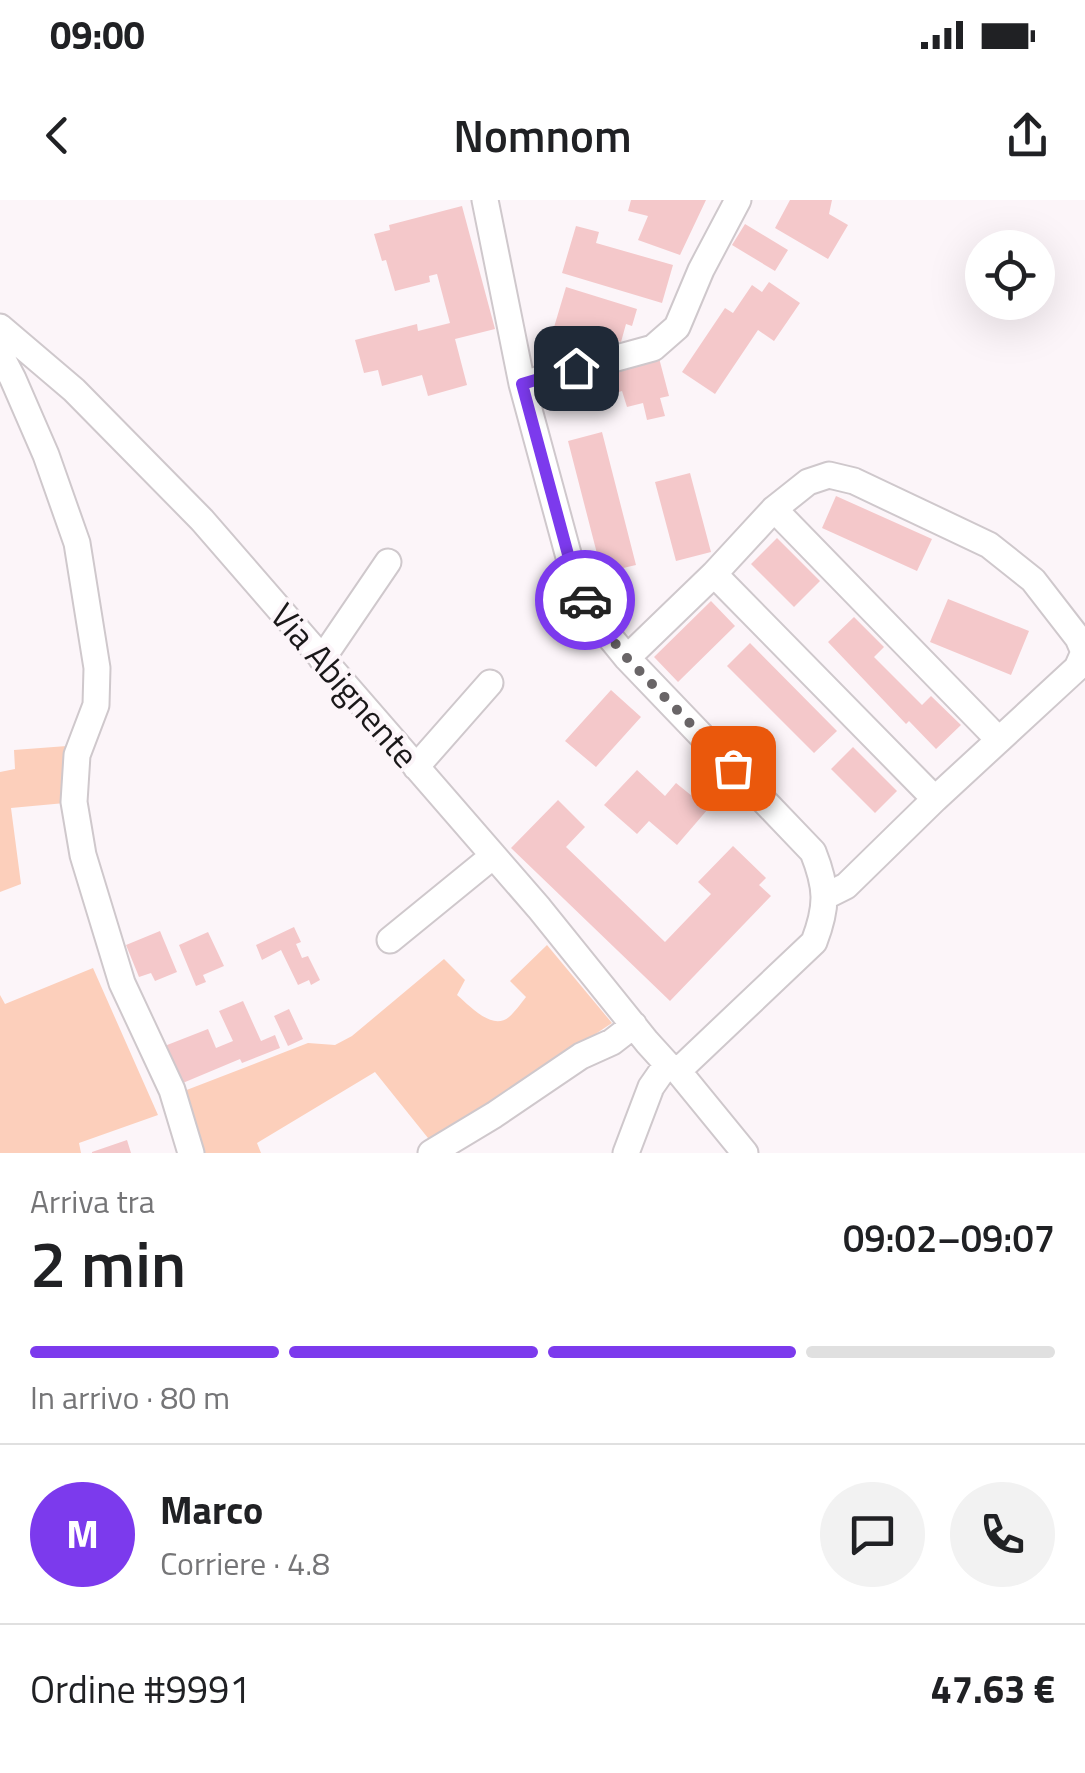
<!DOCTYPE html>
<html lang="it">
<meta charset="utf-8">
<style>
:root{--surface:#fff;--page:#f2f2f2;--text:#202124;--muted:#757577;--line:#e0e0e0;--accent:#7c3aed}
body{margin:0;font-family:"Titillium Web",sans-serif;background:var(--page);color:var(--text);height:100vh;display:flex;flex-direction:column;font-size:38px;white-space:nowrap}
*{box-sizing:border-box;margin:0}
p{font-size:32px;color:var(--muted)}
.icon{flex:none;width:55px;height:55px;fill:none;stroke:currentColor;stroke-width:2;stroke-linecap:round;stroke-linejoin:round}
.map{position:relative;height:953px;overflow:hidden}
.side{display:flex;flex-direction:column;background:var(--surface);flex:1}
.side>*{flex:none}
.fabs{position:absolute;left:965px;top:30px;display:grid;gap:20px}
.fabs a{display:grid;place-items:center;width:90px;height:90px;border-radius:50%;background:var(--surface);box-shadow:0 10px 40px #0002;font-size:50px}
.pin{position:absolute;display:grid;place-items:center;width:85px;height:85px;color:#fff;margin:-42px;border-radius:20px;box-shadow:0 5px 15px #0006}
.courier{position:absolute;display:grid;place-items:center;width:100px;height:100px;margin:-50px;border:8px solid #7c3aed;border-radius:50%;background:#fff;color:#222;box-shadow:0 2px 12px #0007}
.head em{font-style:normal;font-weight:600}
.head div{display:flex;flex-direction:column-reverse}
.head{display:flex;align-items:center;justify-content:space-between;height:170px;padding:0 30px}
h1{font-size:65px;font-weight:600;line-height:75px}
.bar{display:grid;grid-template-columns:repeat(4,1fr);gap:15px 10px;align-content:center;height:120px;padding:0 30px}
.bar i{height:12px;border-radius:8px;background:var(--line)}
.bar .on{background:var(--accent)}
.bar p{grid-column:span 4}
.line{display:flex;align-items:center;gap:25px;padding:0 30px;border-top:2px solid var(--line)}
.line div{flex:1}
.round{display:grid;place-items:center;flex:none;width:105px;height:105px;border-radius:52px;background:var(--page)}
.status{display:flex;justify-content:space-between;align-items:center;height:70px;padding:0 50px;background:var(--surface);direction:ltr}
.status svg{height:28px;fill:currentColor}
header{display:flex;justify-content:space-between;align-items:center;height:130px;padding:0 30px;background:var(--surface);font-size:45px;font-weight:600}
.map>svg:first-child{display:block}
.green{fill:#fccfbb}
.building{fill:#f4c8ca}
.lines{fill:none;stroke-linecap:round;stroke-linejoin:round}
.minor-casing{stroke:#cfc8cc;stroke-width:29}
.minor{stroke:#fff;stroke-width:25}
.done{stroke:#696567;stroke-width:10;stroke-dasharray:0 18}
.route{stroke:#7c3aed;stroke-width:12}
.labels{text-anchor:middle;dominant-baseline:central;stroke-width:8;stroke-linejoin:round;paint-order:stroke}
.street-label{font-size:35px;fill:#1a1819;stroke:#fcf5f9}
</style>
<div class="status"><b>09:00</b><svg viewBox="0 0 49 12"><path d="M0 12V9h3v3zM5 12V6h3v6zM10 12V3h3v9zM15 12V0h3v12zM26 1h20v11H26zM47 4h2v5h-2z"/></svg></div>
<header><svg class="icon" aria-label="back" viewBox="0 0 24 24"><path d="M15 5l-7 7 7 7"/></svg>Nomnom<svg class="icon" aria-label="share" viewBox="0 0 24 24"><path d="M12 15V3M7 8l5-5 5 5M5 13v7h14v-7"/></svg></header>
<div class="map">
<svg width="1085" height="953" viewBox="0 0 1085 953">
<rect width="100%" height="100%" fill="#fcf5f9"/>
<!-- green -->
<path class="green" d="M 67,546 L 65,603 L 11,608 L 21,684 L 0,692 L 0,572 L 15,569 L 14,550 Z
M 547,745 L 612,823 L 432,943 L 375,872 L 257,943 L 261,953 L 200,953 L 184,891 L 308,843 L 335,845 L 352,836 L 444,759 L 465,780 L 457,795 C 470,806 492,831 509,817 C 515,812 521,803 526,797 L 510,781 Z
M 93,768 L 158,915 L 79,943 L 81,953 L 0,953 L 0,795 L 5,804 Z"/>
<!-- building -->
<path class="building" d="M 631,0 L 706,0 L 680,55 L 638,40 L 648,16 L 628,11 Z
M 790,0 L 832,0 L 829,14 L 848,25 L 828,59 L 775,28 Z
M 462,6 L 495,129 L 455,139 L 467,185 L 428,196 L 422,175 L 382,186 L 378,170 L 364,173 L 355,140 L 417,124 L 418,131 L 450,123 L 437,74 L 429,76 L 430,82 L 395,91 L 386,60 L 382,61 L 374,34 L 390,30 L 389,25 Z
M 745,24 L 788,50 L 775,71 L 732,45 Z
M 576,26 L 599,32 L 596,43 L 673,65 L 662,103 L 562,73 Z
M 769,82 L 800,103 L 774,141 L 758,130 L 715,194 L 682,172 L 725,108 L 733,113 L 752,85 L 762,92 Z
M 566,87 L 637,109 L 632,126 L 626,124 L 621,142 L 612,139 L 609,147 L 576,138 L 572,151 L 549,144 Z
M 659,158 L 669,196 L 660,198 L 665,216 L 647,220 L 643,203 L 627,207 L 622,191 L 603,197 L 597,175 Z
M 602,232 L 636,365 L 602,373 L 568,241 Z
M 690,273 L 711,352 L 676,361 L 655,282 Z
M 836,296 L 932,339 L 917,371 L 822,328 Z
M 777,338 L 820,381 L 794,407 L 751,364 Z
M 948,399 L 1029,431 L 1011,475 L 930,442 Z
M 711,401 L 735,426 L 678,482 L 654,457 Z
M 854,417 L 884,447 L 874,457 L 922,505 L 931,496 L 961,525 L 936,549 L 909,521 L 906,524 L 828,442 Z
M 750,443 L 837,531 L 814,553 L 727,466 Z
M 611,490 L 641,517 L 596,567 L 565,541 Z
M 853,547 L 897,591 L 875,613 L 831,569 Z
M 637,570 L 665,596 L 676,583 L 708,609 L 677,645 L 649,621 L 637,634 L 604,605 Z
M 558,600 L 585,627 L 566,647 L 665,742 L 711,694 L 698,682 L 733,646 L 766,678 L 759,685 L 771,696 L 670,801 L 511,648 Z
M 294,727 L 301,742 L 296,744 L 302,758 L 308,756 L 320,780 L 311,785 L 309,780 L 298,785 L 281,750 L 262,760 L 256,745 Z
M 160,731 L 177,772 L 155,781 L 151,773 L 139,777 L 126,745 Z
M 208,732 L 224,766 L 203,775 L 206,782 L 196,786 L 179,745 Z
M 243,801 L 261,841 L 275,835 L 280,848 L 242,863 L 240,859 L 178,885 L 162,847 L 208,829 L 216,848 L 233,841 L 219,811 Z
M 289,809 L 303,839 L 288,846 L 274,816 Z
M 127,940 L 131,953 L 92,953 L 92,952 Z"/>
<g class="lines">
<!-- minor casing -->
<g class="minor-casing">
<path id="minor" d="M 485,0 L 522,184 L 576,383 L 592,415 L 627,458 L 813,652 C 827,687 828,706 814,742 L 678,871
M 0,127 L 74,190 L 202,320 L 539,708 L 647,842 L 667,864 L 678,871 L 745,953
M 0,154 L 13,179 L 46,255 L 77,343 L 97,468 L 96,505 L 77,555 L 74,602 L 83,655 L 122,783 L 172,890 L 191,953
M 522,184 L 653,148 L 677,127 L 701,70 L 738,0
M 774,309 L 999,540
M 714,374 L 935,599
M 627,458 L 714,374 L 774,309 L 808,282 L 829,275 L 854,281 L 989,345 L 1033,380 L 1078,438 L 1084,452 L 1077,468 L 935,599 L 846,686 L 824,697
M 322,459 L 388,362
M 416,567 L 490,483
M 390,740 L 493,656
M 431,953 L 494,915 L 581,856 L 612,842 L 634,825
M 626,953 L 651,887 L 667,864"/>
</g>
<!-- minor -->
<use href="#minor" class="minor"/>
</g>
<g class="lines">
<!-- done -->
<path class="done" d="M 585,400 L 592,415 L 627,458 L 733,568"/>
<!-- route -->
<path class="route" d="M 576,168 L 522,184 L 576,384 L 585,400"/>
</g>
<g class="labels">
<!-- street labels -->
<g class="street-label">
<text transform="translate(345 485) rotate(49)">Via Abignente</text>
</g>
</g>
</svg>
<div class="fabs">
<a><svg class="icon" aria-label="locate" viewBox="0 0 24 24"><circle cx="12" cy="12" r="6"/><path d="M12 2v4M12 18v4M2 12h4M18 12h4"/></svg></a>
</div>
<div class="pin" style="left:733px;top:568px;background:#ea580c"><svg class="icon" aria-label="bag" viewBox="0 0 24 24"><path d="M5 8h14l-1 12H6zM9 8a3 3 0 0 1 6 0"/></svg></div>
<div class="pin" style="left:576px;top:168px;background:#1f2937"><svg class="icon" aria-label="home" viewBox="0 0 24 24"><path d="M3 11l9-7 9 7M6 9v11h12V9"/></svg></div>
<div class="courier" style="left:585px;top:400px"><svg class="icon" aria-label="car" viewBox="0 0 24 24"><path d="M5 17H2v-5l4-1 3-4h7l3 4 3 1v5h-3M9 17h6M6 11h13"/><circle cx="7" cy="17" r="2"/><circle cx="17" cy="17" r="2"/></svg></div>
</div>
<section class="side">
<div class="head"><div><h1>2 min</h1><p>Arriva tra</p></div><em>09:02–09:07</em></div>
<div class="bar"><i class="on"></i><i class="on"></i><i class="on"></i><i></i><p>In arrivo · 80 m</p></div>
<div class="line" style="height:180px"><b class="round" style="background:var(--accent);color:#fff">M</b><div><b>Marco</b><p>Corriere · 4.8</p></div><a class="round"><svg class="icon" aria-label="chat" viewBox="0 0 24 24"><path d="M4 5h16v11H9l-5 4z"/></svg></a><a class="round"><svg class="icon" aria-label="phone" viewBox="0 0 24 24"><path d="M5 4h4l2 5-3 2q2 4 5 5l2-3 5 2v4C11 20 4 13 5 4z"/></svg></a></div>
<div class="line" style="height:130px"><div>Ordine #9991</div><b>47.63 €</b></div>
</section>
